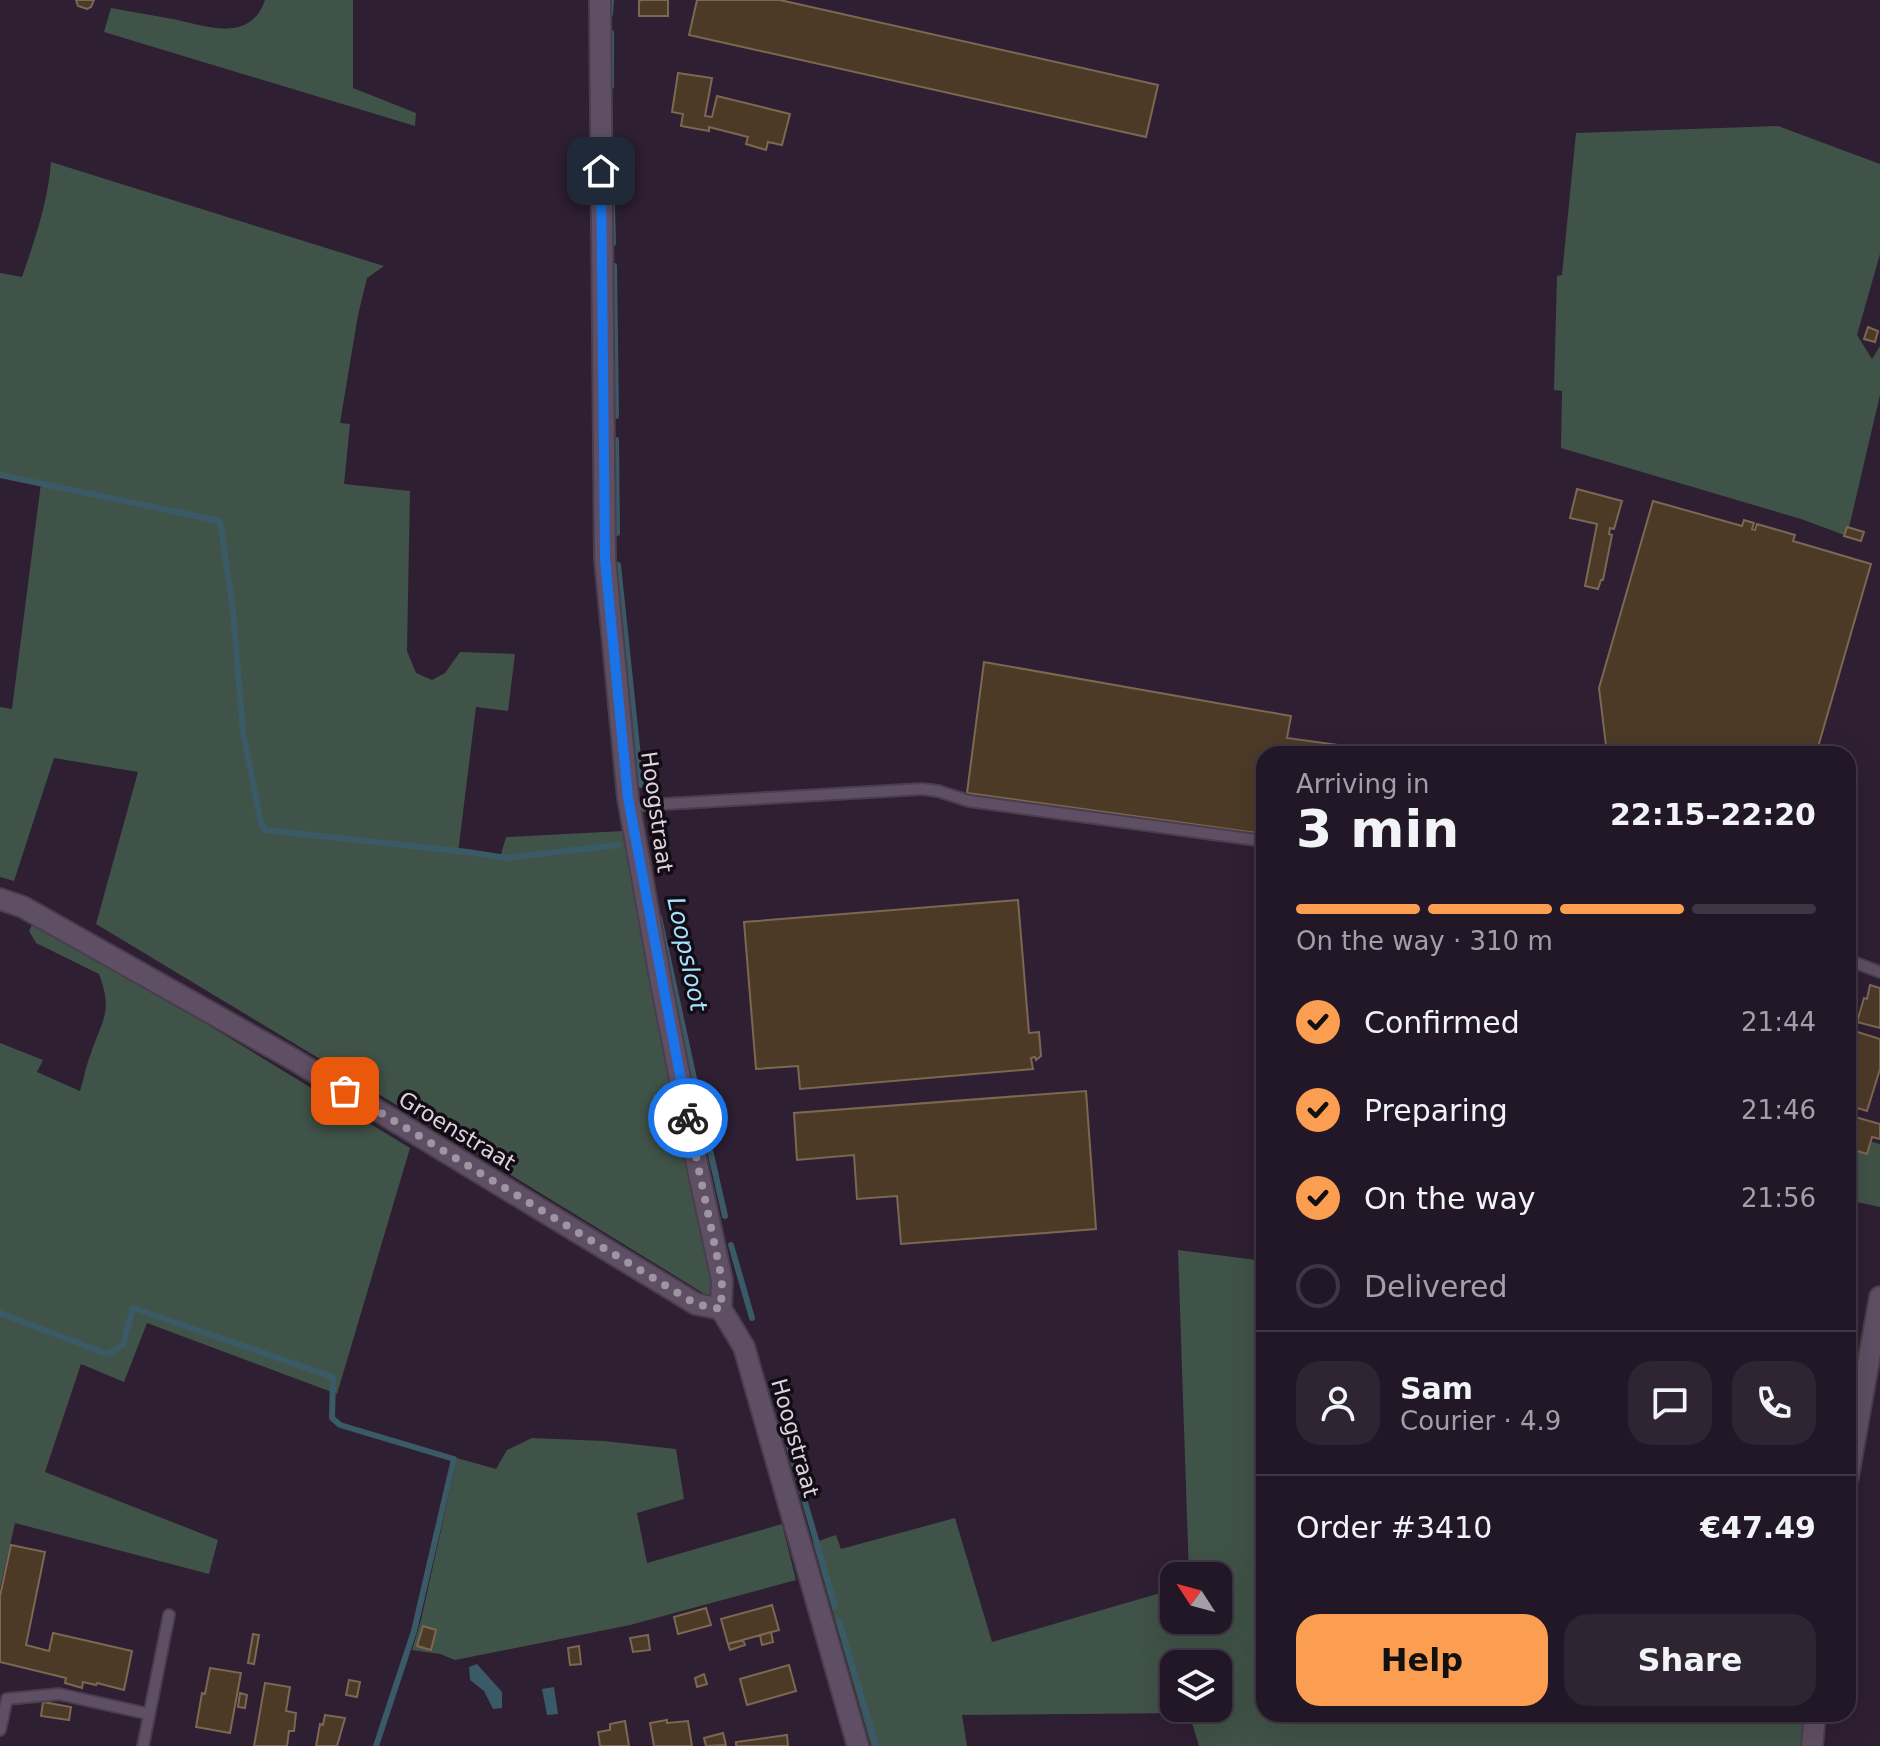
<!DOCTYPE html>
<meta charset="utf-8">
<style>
:root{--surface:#221726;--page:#2e2432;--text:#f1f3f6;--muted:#a29fa7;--line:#3f3643;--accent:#fb9e51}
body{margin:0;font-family:"DejaVu Sans",sans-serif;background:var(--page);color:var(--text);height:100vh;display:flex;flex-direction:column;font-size:30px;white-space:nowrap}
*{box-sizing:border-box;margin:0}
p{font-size:26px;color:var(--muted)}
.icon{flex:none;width:44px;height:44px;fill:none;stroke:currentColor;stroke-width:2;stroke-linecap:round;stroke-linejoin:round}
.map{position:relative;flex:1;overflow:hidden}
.sheet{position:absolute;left:1256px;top:746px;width:600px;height:976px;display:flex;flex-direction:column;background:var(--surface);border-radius:24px;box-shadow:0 8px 32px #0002,0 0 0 2px var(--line)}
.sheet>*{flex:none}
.needle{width:52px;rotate:306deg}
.fabs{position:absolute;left:1160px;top:1562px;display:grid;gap:16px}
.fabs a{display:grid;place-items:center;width:72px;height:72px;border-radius:16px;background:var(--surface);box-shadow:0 8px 32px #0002,0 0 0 2px var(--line);font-size:40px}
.pin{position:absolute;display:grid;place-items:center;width:68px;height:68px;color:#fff;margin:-34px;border-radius:16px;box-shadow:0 4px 12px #0006}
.courier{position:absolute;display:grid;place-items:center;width:80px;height:80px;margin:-40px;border:6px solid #1a73e8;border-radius:50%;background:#fff;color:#222;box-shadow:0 2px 10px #0007}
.overview em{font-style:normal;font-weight:800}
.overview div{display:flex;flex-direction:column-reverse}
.overview{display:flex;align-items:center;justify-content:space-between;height:136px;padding:0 40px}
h1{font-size:52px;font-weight:800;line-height:60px}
.bar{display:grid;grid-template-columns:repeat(4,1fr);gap:12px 8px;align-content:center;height:96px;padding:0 40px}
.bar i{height:10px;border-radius:6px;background:var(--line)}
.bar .on{background:var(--accent)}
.bar p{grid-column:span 4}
.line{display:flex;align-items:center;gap:20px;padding:0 40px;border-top:2px solid var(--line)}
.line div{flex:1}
.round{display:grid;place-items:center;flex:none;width:84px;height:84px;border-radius:24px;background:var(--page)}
ol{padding:0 40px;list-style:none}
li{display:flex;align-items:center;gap:24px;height:88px}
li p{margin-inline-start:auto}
li .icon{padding:8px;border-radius:50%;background:var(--accent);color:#111;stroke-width:4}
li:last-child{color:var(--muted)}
li i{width:44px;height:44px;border:4px solid var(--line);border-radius:50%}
.action{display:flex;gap:16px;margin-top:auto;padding:16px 40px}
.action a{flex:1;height:92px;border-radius:24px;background:var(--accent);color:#111;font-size:32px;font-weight:800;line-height:92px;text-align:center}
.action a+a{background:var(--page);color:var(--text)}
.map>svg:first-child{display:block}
.green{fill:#405348;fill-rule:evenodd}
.water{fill:#3b5a67}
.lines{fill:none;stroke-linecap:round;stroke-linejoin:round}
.stream{stroke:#3b5a67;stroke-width:6}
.building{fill:#4c3a27;stroke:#7c6753;stroke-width:2}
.lane-casing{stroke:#493e4d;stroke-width:14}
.street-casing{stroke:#493e4d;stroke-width:24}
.lane{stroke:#5f4f64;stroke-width:10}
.street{stroke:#5f4f64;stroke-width:20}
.done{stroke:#9f94a2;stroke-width:8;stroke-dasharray:0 14.4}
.route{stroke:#1a73e8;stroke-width:10}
.labels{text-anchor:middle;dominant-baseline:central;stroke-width:7;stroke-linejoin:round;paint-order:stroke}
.street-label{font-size:22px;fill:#dcd3df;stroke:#130c14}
.water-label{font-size:24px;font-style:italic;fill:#a5e3fd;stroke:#130c14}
</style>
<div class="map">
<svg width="1880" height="1746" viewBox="0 0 1880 1746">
<rect width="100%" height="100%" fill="#2e1f32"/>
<!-- green -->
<path class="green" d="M 265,0 L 353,0 L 353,88 L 416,113 L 415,126 L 104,32 L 111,8 C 131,12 152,15 173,19 C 206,26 250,44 265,0 Z
M 1778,126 L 1880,164 L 1880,254 L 1857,335 L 1872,359 L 1880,346 L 1880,395 L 1847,536 L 1801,519 L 1561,448 L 1562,391 L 1554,390 L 1557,276 L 1562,275 L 1576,133 Z
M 51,162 L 384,266 L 367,278 L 358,315 L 340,423 L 350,424 L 344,484 L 410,491 L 407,651 L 416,673 L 432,680 L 445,673 L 460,652 L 515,654 L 508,711 L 476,707 L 458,853 L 500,858 L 506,837 L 624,831 L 716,1291 L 710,1295 L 703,1293 L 418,1118 L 96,924 L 138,772 L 54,758 L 14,881 L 0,877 L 0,707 L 12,709 L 41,483 L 0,475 L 0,273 L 22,277 C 35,239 48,202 51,162 Z
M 34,921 L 137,980 L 145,989 L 205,1023 L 410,1148 L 337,1394 L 147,1323 L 124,1382 L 81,1364 L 45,1472 L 218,1540 L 209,1574 L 15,1523 L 0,1589 L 0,1043 L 43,1060 L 37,1072 L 80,1091 C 84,1078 86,1066 91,1053 C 103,1018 113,1012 99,974 L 36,943 L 29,931 Z
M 1848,1135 L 1880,1144 L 1880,1207 L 1848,1200 Z
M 1178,1250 L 1264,1261 L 1264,1714 L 1806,1714 L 1805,1746 L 1199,1746 L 1189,1713 L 962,1715 L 967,1746 L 871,1746 L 813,1543 L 836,1535 L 841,1549 L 955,1518 L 992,1642 L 1174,1589 L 1174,1620 L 1218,1620 L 1218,1576 L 1189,1576 ZM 1174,1664 L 1218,1664 L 1218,1708 L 1174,1708 Z
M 532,1438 L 604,1441 L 676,1449 L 684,1499 L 637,1513 L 647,1563 L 782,1524 L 796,1580 L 630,1625 L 455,1660 L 440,1654 L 412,1650 L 421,1620 L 457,1458 L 496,1469 L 507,1450 Z"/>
<!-- water -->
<path class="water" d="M 477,1664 L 502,1692 L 502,1708 L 493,1709 L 484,1691 L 470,1680 L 469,1667 Z
M 554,1687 L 558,1714 L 547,1715 L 542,1689 Z"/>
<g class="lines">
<!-- stream -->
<path class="stream" d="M 610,14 L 611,0
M 611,86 L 611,33
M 611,168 L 613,243
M 614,266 L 616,416
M 616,440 L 617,533
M 0,475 L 220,521 L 233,611 L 243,732 L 261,823 L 265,830 L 468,852 L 506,858 L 618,845
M 618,565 L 641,785
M 659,917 L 696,1088
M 707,1137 L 725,1216
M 731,1245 L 752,1318
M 0,1313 L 107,1354 L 123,1345 L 133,1308 L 333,1377 L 332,1418 L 340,1425 L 454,1459 L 414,1631 L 376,1746
M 785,1433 L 835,1606
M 839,1621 L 876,1746"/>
</g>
<!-- building -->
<path class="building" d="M 76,0 L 94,0 L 91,7 L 87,9 L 78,6 Z
M 642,0 L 668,0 L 668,16 L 639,16 L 639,1 Z
M 697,0 L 780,0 L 1158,85 L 1146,137 L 689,35 Z
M 678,73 L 712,78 L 705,116 L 712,117 L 717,96 L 790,114 L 782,145 L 768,142 L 766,150 L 746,144 L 748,137 L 709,127 L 709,131 L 681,126 L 683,114 L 672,112 Z
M 1868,327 L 1878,331 L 1875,342 L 1864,339 Z
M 1577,489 L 1622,501 L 1614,529 L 1610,528 L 1609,534 L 1612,535 L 1603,580 L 1601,580 L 1598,589 L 1585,586 L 1597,524 L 1570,518 Z
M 1653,501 L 1742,526 L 1744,520 L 1754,523 L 1752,529 L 1755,530 L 1757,524 L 1795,535 L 1793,541 L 1871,564 L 1816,754 L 1607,754 L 1599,688 Z
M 1847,527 L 1864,532 L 1861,541 L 1844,536 Z
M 984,662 L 1291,716 L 1287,738 L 1404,754 L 1264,754 L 1264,834 L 967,793 Z
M 1018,900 L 1029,1033 L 1039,1032 L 1041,1056 L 1036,1060 L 1035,1057 L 1031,1058 L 1033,1069 L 800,1089 L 798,1066 L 756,1069 L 744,922 Z
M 1870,985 L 1880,988 L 1880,1028 L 1857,1022 L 1864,998 L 1867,999 Z
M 1848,1029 L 1880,1039 L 1880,1069 L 1867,1111 L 1848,1105 Z
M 1086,1091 L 1096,1229 L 901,1244 L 897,1196 L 857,1199 L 854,1155 L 797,1160 L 794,1113 Z
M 1848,1115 L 1880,1124 L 1880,1139 L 1872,1137 L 1867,1154 L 1848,1148 Z
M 11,1545 L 45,1552 L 26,1645 L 49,1651 L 53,1633 L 132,1651 L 124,1690 L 97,1683 L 96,1685 L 83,1682 L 82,1688 L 65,1683 L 66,1678 L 0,1662 L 0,1596 Z
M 772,1605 L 779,1630 L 728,1644 L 721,1619 Z
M 706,1608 L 711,1625 L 678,1634 L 674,1617 Z
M 423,1626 L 436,1630 L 431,1650 L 417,1646 Z
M 771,1632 L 773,1642 L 762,1645 L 760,1635 Z
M 253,1634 L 259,1635 L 254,1664 L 248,1663 Z
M 648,1635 L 650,1650 L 633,1652 L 630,1638 Z
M 743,1640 L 745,1645 L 730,1650 L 728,1644 Z
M 579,1646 L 581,1664 L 570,1665 L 568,1648 Z
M 789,1665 L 796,1691 L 747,1705 L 740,1679 Z
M 210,1668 L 241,1673 L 230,1733 L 196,1727 L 202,1693 L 205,1694 Z
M 704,1674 L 707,1684 L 697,1687 L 695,1678 Z
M 349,1680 L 360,1682 L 357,1697 L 346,1695 Z
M 265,1683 L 290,1687 L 286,1711 L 296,1713 L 294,1731 L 289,1731 L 287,1746 L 254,1746 Z
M 240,1693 L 247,1695 L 245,1708 L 238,1707 Z
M 43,1702 L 71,1707 L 69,1720 L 41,1716 Z
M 325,1715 L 345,1718 L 337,1746 L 316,1746 L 320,1724 L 323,1725 Z
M 667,1720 L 667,1723 L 688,1721 L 692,1746 L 654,1746 L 650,1723 Z
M 625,1721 L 629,1746 L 600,1746 L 598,1732 L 610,1730 L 610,1724 Z
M 723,1733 L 726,1745 L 706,1746 L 704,1738 Z
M 787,1735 L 788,1746 L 736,1746 L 736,1742 Z"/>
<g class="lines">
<!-- lane casing -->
<g class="lane-casing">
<path id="lane" d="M 629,806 L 922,789 L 938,791 L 969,801 L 1264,841
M 1848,960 L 1880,972
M 0,1730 L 7,1699 L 59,1694 L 149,1714
M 143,1746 L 169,1615"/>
</g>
<!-- street casing -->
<g class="street-casing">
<path id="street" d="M 600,0 L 605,559 L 628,798 L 661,983 L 698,1169 L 722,1280 L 721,1309 L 744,1347 L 858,1746
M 0,899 L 23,907 L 291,1058 L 696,1304 L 721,1309
M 1848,1477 L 1880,1297
M 1812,1746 L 1815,1714"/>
</g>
<!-- lane -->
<use href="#lane" class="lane"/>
<!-- street -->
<use href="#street" class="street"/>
</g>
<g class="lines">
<!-- done -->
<path class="done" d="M 345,1091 L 696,1304 L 721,1309 L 722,1280 L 688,1118"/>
<!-- route -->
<path class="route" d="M 601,171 L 605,559 L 628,798 L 688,1118"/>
</g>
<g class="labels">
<!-- street labels -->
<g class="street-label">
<text transform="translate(657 812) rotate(82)">Hoogstraat</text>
<text transform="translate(457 1131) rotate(31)">Groenstraat</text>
<text transform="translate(795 1438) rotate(74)">Hoogstraat</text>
</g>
<!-- water labels -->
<g class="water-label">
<text transform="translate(687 954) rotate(78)">Loopsloot</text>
</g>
</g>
</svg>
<div class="fabs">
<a><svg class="needle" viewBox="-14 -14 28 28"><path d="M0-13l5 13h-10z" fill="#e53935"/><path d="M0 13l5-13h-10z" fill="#a29fa7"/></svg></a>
<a><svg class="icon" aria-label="layers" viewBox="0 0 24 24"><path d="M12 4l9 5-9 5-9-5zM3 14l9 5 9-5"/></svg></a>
</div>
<div class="pin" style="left:345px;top:1091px;background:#ea580c"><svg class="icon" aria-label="bag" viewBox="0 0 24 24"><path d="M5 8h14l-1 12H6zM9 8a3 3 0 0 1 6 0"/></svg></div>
<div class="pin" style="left:601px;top:171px;background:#1f2937"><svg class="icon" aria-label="home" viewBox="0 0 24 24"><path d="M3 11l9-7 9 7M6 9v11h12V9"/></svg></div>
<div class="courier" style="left:688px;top:1118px"><svg class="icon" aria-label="bike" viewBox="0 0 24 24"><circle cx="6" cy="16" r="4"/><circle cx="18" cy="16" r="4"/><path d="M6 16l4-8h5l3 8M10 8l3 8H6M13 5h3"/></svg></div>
<section class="sheet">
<div class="overview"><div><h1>3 min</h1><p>Arriving in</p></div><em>22:15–22:20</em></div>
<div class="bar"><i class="on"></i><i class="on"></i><i class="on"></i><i></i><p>On the way · 310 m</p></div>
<ol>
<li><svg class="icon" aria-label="check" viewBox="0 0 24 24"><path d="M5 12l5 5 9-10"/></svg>Confirmed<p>21:44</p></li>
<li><svg class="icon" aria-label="check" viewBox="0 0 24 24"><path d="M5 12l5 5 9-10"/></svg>Preparing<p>21:46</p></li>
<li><svg class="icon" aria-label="check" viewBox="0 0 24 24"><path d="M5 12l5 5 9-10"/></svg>On the way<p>21:56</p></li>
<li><i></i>Delivered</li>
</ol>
<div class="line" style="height:144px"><a class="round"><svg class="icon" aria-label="person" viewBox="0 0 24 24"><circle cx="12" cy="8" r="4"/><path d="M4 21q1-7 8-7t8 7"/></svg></a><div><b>Sam</b><p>Courier · 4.9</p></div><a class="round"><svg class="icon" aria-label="chat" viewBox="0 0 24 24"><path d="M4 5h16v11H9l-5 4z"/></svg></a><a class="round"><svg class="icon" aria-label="phone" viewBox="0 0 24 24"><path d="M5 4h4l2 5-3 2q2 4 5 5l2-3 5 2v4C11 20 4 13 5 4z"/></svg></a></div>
<div class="line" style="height:104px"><div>Order #3410</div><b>€47.49</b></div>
<div class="action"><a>Help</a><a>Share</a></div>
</section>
</div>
